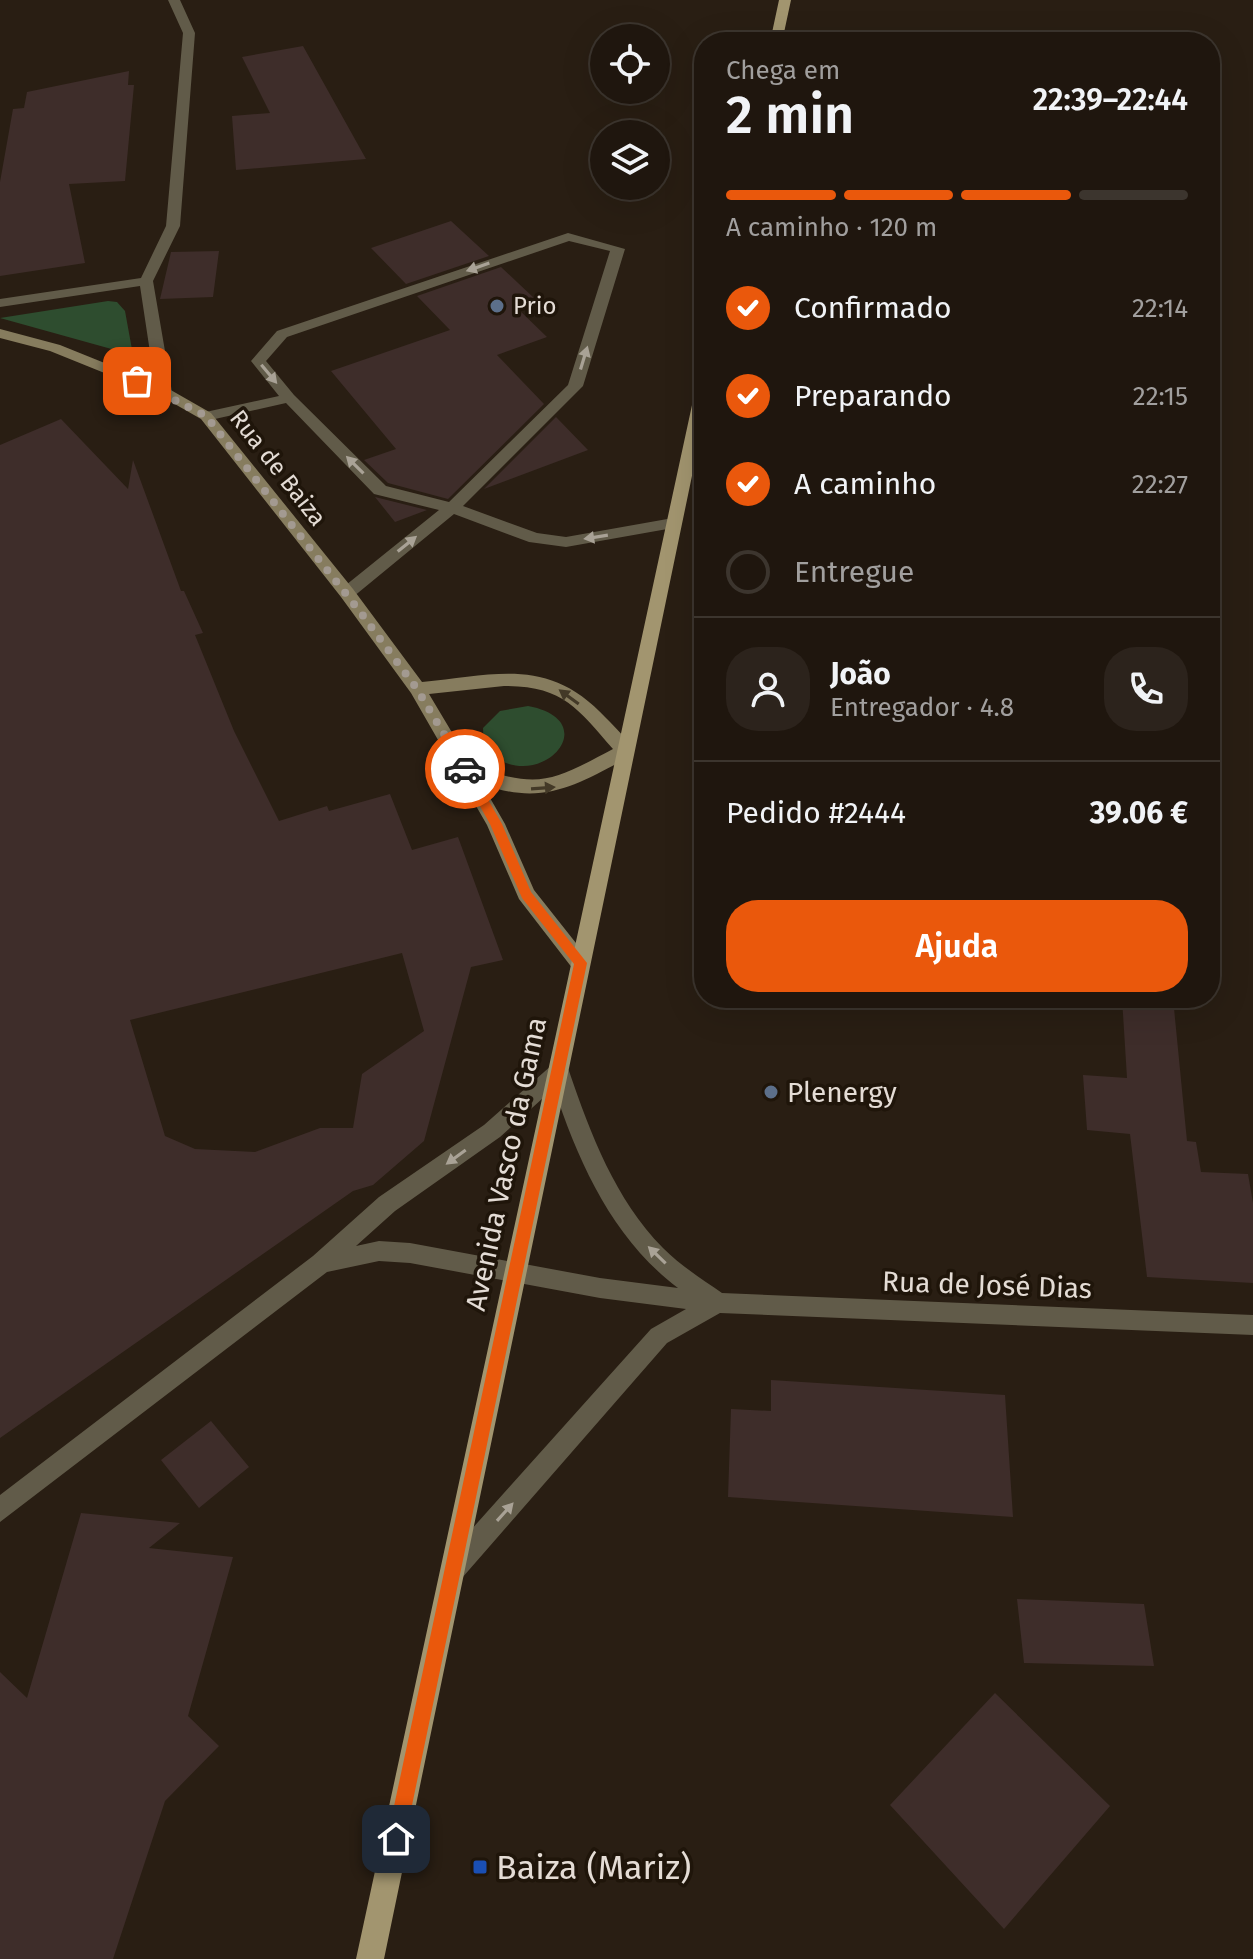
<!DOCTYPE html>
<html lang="pt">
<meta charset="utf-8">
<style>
:root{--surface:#1f160e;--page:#2c231c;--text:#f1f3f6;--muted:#a19f9e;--line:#3c352e;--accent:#ea580c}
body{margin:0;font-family:"Fira Sans",sans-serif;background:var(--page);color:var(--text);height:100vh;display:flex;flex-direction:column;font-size:30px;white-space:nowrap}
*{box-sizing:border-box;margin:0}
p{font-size:26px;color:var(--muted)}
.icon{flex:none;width:44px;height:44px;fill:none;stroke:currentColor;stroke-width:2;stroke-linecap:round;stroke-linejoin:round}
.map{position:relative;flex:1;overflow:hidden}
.panel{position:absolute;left:694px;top:32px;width:526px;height:976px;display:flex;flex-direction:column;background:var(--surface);border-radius:32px;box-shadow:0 8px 32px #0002,0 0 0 2px var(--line)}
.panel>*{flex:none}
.fabs{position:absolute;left:590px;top:24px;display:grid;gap:16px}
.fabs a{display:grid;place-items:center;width:80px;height:80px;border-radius:50%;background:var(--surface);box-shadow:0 8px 32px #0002,0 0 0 2px var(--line);font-size:40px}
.pin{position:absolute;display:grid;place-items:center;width:68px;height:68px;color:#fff;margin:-34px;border-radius:16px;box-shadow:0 4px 12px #0006}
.courier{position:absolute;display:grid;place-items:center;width:80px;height:80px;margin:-40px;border:6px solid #ea580c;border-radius:50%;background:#fff;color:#222;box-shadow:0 2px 10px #0007}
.headline em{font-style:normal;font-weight:600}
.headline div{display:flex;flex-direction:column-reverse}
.headline{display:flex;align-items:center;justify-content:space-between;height:136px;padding:0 32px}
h1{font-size:52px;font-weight:600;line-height:60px}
.bar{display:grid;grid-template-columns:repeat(4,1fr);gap:12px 8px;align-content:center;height:96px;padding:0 32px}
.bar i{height:10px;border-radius:6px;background:var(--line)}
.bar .selected{background:var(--accent)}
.bar p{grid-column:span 4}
.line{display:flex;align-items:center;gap:20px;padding:0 32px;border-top:2px solid var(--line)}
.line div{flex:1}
.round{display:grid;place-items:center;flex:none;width:84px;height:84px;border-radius:32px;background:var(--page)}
ol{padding:0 32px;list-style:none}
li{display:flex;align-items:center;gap:24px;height:88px}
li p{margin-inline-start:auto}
li .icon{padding:8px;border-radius:50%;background:var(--accent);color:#fff;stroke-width:4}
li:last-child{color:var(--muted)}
li i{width:44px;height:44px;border:4px solid var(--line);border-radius:50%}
.primary-button{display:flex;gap:16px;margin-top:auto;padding:16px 32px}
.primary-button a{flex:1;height:92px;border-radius:32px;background:var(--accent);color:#fff;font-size:32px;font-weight:600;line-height:92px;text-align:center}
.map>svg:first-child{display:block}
.green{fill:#2e4d2f}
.building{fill:#3e2d2a;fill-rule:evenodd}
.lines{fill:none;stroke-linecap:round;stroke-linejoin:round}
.lane{fill:#615b49;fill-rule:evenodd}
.street{fill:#615b49;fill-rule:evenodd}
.secondary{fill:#867c5e;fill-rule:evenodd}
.primary{fill:#a2956f;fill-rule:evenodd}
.oneway{fill:#a9a296}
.oneway2{fill:#433927}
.route{fill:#ea580c}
.done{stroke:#a39a91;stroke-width:8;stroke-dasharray:0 14.4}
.service-dot{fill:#5c6f8a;stroke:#1f150a;stroke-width:3}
.transit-dot{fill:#1a4fb4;stroke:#1f150a;stroke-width:3}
.labels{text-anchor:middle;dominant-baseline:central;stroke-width:7;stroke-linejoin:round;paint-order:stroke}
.far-poi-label{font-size:24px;fill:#e4dcd5;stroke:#1f150a;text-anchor:start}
.far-street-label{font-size:24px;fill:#e4dcd5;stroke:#1f150a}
.poi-label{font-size:28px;fill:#e4dcd5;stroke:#1f150a;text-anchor:start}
.street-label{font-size:28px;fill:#e4dcd5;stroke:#1f150a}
.near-poi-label{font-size:34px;fill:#e4dcd5;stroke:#1f150a;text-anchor:start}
</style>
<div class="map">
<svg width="1253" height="1959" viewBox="0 0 1253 1959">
<rect width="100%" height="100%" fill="#291e13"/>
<!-- green -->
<path class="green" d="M 108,301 L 117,302 L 125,311 L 133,355 L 0,318 Z
M 528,706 C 609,721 537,800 484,749 L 483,728 L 500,711 Z"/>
<!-- building -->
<path class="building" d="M 303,46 L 366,159 L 236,170 L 232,116 L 270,113 L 242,57 Z
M 129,71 L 128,85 L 134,85 L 125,181 L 69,184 L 85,263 L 0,276 L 0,182 L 13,109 L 24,108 L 27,92 Z
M 451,221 L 489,256 L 406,284 L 371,248 Z
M 219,251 L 213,297 L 160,299 L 171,252 Z
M 501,267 L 535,299 L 515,306 L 547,337 L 497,355 L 544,404 L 448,499 L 388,483 L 364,460 L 396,449 L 331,371 L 450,330 L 417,296 Z
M 556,417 L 588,450 L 484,489 Z
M 61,419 L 128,489 L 133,460 L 181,591 L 184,591 L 203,633 L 195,635 L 234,731 L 279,821 L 327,806 L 329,811 L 390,794 L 412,850 L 458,837 L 503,960 L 471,967 L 424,1141 L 373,1185 L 353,1191 L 0,1438 L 0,445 ZM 402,953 L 424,1031 L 362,1074 L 353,1128 L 320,1128 L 255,1152 L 195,1149 L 165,1136 L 130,1020 Z
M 375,497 L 427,510 L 395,522 Z
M 1122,998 L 1173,998 L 1187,1141 L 1196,1142 L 1201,1172 L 1248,1174 L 1253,1203 L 1253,1283 L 1147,1277 L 1130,1134 L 1087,1130 L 1083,1075 L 1127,1078 Z
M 771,1380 L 1005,1395 L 1013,1517 L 728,1497 L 731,1409 L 771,1411 Z
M 211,1421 L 249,1467 L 199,1508 L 161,1460 Z
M 81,1513 L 180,1523 L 149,1548 L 233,1557 L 188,1716 L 219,1746 L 165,1801 L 113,1959 L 0,1959 L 0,1672 L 27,1698 Z
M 1017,1599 L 1144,1604 L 1154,1666 L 1024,1663 Z
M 995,1693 L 1110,1806 L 1004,1929 L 890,1805 Z"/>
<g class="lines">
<!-- lane -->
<path class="lane" d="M 568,233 L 625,249 L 583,386 L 463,506 L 537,533 L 566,537 L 673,518 L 681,523 L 673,528 L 566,547 L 529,542 L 454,514 L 353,597 L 341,597 L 341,589 L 439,510 L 374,494 L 286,403 L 206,421 L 198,416 L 201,413 L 279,396 L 251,361 L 277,331 ZM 569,241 L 610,251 L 568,385 L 449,502 L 386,486 L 294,395 L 266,361 L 287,337 Z"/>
<!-- street -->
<path class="street" d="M 168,0 L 180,0 L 195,33 L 180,226 L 153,281 L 172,392 L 164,397 L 156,392 L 140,286 L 0,307 L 0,299 L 141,278 L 166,226 L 183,33 Z
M 559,1062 L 566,1065 L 569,1071 C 591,1135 615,1199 663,1248 C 681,1266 702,1279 722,1293 L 1253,1315 L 1253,1335 L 720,1313 L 667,1343 L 462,1578 L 453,1581 L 444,1578 L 441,1569 L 444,1560 L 651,1329 L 686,1309 L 600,1298 L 410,1263 L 379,1261 L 327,1272 L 0,1522 L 0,1495 L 313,1256 L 379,1197 L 484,1125 L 552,1065 ZM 554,1088 C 579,1164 613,1239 678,1288 L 600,1278 L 410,1243 L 379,1241 L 356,1246 L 395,1211 L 500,1137 Z"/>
<!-- secondary -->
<path class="secondary" d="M 0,329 L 60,345 L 169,389 L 211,413 L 353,589 L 422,682 C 496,675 549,656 606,718 C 616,728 627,739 634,751 L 631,756 C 578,784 544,807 482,784 L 505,824 L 534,890 L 587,957 L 590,963 L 587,969 L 573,969 L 519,899 L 487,825 L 411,693 L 341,597 L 201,419 L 159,395 L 50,351 L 0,338 ZM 504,686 C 563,686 577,708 613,749 C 551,782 540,789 472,766 L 429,694 Z"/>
<!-- primary -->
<path class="primary" d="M 779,0 L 791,0 L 782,42 L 770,42 Z
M 704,378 L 704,418 L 384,1959 L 356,1959 L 697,382 Z"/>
</g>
<!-- one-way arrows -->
<defs><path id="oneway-solid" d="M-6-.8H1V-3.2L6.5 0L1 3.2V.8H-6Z" transform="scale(2)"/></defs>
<g class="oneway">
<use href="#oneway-solid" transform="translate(478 267) rotate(161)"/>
<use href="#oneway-solid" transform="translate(584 358) rotate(-73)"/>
<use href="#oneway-solid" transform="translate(269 374) rotate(50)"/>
<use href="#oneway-solid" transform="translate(355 465) rotate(-135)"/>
<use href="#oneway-solid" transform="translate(596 537) rotate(171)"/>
<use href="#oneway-solid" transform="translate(407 544) rotate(-39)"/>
<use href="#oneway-solid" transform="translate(456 1157) rotate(144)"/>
<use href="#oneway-solid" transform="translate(657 1255) rotate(-136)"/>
<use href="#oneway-solid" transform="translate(505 1512) rotate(-48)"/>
</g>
<g class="oneway2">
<use href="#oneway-solid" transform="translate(569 697) rotate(-144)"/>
<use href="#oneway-solid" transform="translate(543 788) rotate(-4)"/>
</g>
<!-- route -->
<path class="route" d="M 465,765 L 469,766 L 502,824 L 531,892 L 587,963 L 405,1839 L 396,1848 L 387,1839 L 574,964 L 522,898 L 490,824 L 459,769 Z"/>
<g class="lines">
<!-- done -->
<path class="done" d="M 137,381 L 206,416 L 361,613 L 417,689 L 465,769"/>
</g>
<!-- markers -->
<g class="service-dot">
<circle cx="497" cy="306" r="8"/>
<circle cx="771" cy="1092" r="8"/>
</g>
<rect class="transit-dot" x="472" y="1859" width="16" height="16" rx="4"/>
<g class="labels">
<!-- far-poi labels -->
<g class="far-poi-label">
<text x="513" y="306">Prio</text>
</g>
<!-- far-street labels -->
<g class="far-street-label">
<text transform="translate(278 468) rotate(52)">Rua de Baiza</text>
</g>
<!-- poi labels -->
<g class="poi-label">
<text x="787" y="1092">Plenergy</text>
</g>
<!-- street labels -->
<g class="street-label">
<text transform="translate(506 1164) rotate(-78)">Avenida Vasco da Gama</text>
<text transform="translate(987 1285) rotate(2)">Rua de José Dias</text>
</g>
<!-- near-poi labels -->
<g class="near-poi-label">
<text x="496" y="1867">Baiza (Mariz)</text>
</g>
</g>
</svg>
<div class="fabs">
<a><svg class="icon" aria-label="locate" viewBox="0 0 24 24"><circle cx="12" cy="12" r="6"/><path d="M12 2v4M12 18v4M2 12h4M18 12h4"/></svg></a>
<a><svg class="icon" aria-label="layers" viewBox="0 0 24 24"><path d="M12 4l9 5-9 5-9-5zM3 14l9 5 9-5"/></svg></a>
</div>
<div class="pin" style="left:137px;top:381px;background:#ea580c"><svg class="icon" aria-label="bag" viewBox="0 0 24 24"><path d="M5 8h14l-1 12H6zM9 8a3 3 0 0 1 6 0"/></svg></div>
<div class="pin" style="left:396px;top:1839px;background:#1f2937"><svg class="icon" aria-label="home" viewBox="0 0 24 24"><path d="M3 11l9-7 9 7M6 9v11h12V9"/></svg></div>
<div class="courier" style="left:465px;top:769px"><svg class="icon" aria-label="car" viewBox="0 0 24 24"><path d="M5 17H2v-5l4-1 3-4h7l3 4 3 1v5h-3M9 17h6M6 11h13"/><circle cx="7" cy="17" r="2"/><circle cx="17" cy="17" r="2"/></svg></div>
<section class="panel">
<div class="headline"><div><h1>2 min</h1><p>Chega em</p></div><em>22:39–22:44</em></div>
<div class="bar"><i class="selected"></i><i class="selected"></i><i class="selected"></i><i></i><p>A caminho · 120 m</p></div>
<ol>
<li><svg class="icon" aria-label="check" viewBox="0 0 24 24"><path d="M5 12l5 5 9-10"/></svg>Confirmado<p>22:14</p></li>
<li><svg class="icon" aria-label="check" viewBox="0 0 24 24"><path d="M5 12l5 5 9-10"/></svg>Preparando<p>22:15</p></li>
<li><svg class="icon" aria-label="check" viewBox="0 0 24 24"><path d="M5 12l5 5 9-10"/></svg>A caminho<p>22:27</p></li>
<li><i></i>Entregue</li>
</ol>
<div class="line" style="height:144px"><a class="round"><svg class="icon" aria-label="person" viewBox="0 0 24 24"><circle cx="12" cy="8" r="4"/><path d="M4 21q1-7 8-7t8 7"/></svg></a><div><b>João</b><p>Entregador · 4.8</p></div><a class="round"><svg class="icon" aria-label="phone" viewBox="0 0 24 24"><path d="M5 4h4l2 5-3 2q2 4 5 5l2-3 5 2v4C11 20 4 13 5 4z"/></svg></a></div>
<div class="line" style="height:104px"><div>Pedido #2444</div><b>39.06 €</b></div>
<div class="primary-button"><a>Ajuda</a></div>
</section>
</div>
